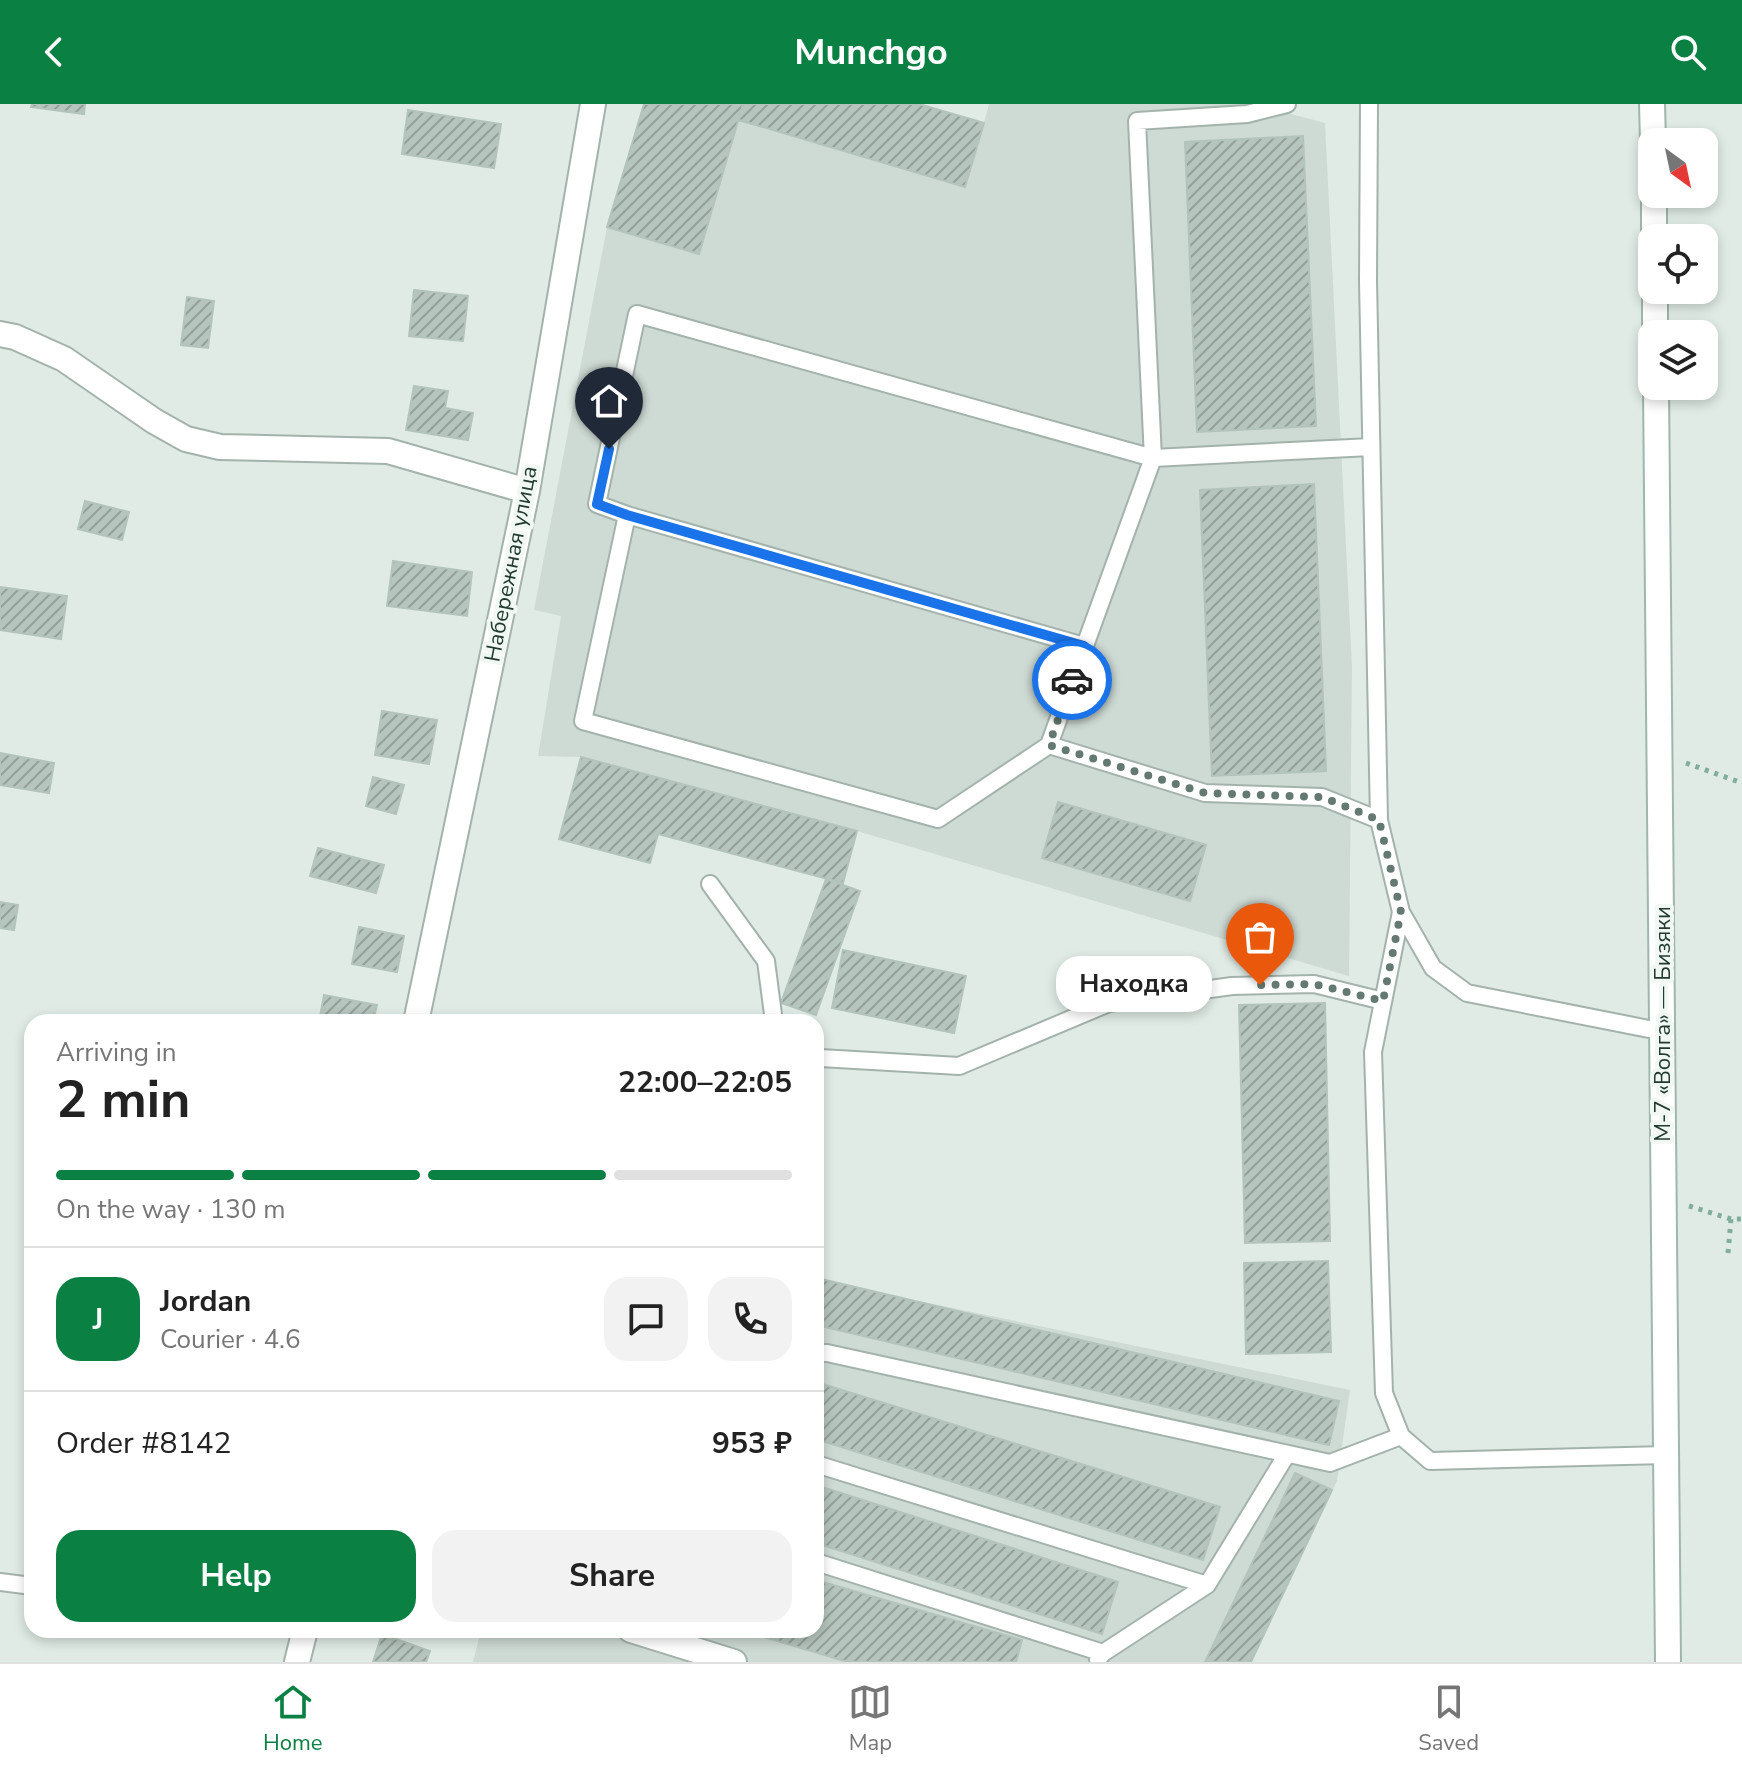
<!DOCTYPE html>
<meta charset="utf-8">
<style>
:root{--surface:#fff;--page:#f2f2f2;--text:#222;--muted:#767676;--line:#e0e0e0;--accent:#0b8043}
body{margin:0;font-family:"Nunito Sans",sans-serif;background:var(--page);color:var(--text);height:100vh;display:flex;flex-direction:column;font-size:30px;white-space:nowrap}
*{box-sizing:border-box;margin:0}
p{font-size:26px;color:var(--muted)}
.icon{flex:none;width:44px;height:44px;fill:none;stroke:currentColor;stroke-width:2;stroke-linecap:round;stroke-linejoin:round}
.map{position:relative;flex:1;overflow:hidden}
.details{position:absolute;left:24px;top:910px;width:800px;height:624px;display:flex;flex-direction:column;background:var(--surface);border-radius:24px;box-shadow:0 4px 12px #0003}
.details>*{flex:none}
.needle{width:52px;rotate:147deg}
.buttons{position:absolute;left:1638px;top:24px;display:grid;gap:16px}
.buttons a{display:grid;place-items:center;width:80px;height:80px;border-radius:16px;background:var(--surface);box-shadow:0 4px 12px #0003;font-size:40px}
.pin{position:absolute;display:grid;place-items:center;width:68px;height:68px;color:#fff;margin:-82px -34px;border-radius:50% 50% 50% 0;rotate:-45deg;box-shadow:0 0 8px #0007}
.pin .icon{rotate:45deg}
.courier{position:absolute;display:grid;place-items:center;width:80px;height:80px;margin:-40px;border:6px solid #1a73e8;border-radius:50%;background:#fff;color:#222;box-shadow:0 2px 10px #0007}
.bubble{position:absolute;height:56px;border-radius:24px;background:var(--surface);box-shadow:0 4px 12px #0003;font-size:26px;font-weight:700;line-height:56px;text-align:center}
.head em{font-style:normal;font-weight:700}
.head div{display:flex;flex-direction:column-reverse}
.head{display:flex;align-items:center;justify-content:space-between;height:136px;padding:0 32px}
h1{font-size:52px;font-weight:700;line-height:60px}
.bar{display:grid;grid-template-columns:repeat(4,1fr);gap:12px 8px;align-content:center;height:96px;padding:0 32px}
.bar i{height:10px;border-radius:6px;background:var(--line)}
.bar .current{background:var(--accent)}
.bar p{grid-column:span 4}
.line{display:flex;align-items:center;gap:20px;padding:0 32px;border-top:2px solid var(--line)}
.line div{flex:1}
.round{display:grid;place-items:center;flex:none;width:84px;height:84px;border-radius:24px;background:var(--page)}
.action{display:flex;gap:16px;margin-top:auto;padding:16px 32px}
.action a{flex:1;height:92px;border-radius:24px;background:var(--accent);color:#fff;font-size:32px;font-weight:700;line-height:92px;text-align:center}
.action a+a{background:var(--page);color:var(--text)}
header{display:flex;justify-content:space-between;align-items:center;height:104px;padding:0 32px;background:var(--accent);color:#fff;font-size:36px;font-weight:700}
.menu{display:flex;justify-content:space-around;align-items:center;height:112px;border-top:2px solid var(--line);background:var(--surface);font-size:22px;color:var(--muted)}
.menu a{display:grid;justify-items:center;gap:4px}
.menu .current{color:var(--accent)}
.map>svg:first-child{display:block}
.built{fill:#cedad4}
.building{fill:url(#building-hatch);stroke:#b3c4bc;stroke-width:2}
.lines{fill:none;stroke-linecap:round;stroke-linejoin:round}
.service-casing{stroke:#a3b3ac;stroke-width:20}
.minor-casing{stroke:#a3b3ac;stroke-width:28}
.secondary-casing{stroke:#9fb6ac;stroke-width:28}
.path{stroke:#81ae9c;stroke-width:5;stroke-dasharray:4 6;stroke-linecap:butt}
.service{stroke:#fff;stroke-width:16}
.minor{stroke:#fff;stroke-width:24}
.secondary{stroke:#fff;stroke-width:24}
.done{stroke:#647971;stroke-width:8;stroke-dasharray:0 14.4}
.route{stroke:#1a73e8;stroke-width:10}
.labels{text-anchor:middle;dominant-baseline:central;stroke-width:8;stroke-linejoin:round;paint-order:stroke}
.street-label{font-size:22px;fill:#213b32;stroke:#f1f7f3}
</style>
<header><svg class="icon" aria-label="back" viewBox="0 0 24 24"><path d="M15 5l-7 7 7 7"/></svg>Munchgo<svg class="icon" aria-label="search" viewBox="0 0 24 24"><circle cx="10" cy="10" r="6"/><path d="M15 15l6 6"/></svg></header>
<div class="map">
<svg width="1742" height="1558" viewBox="0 0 1742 1558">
<defs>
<pattern id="building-hatch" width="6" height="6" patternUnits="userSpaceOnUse" patternTransform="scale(2)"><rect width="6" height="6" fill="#b6c5be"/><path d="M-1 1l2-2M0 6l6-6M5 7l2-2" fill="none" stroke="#94a19b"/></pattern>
</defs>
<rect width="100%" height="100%" fill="#e0ebe5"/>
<!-- built -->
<path class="built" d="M 644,0 L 919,0 L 984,19 L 989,0 L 1254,0 L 1325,19 L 1352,563 L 1349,872 L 857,727 L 581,653 L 538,652 L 561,512 L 534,506 L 607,123 Z
M 816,1176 L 1350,1286 L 1337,1377 L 1251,1558 L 473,1558 L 481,1526 L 816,1526 Z"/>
<!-- building -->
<path class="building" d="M 32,0 L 85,0 L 84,10 L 31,3 Z
M 644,0 L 743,0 L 699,150 L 607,123 Z
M 743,0 L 919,0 L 984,19 L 965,83 L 739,16 Z
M 408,6 L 501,20 L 494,64 L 402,50 Z
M 1303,32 L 1316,322 L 1197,328 L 1185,38 Z
M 414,186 L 468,192 L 463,237 L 409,232 Z
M 187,193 L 214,197 L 208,244 L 181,241 Z
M 414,282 L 448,287 L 445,304 L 473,309 L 468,336 L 406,326 Z
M 1314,380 L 1326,667 L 1212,672 L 1200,386 Z
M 85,397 L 129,408 L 122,436 L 78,425 Z
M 393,457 L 472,468 L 467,512 L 387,502 Z
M 0,483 L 67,492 L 61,535 L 0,526 Z
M 382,607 L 437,616 L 429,660 L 375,651 Z
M 0,649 L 54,659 L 49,689 L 0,681 Z
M 581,653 L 857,727 L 843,779 L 658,730 L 650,759 L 559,735 Z
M 373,673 L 404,681 L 396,710 L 366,702 Z
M 1058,698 L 1206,741 L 1190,797 L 1042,754 Z
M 318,744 L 384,761 L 376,789 L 310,772 Z
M 826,775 L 860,787 L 816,911 L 781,899 Z
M 0,798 L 18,801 L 14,826 L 0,824 Z
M 359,823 L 404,832 L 397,868 L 352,860 Z
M 843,846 L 966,872 L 954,929 L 832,904 Z
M 324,891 L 377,901 L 373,918 L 319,918 Z
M 1325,899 L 1330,1137 L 1245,1139 L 1239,901 Z
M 1328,1157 L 1331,1248 L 1246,1250 L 1244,1159 Z
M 817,1174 L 1339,1297 L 1329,1341 L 816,1221 Z
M 816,1278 L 1220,1403 L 1203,1456 L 816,1335 Z
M 1295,1369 L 1332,1386 L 1251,1558 L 1205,1558 Z
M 816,1381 L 1118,1478 L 1102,1530 L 816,1439 Z
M 816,1476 L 1022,1536 L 1016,1558 L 848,1558 L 740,1526 L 816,1526 Z
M 382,1530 L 430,1547 L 426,1558 L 373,1558 Z"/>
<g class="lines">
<!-- service casing -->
<g class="service-casing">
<path id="service" d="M 1369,0 L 1368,177 L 1379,716 L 1401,808 L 1433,864 L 1467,889 L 1664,928
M 627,411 L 597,400 L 637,210 L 1153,354 L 1137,17 L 1247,10 L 1287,0
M 1084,542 L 627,411 L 583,617 L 938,715 L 1049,641 L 1153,354 L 1371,343
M 1049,641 L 1205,689 L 1322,693 L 1379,716
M 710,780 L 766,857 L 774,918
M 1401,808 L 1373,948 L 1384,1289 L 1401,1332 L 1430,1357 L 1666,1351
M 816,951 L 820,954 L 959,962 L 1109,899 L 1232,882 L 1314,880 L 1383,897
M 816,1249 L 827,1249 L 1330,1359 L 1401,1332
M 816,1360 L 1207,1481
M 816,1458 L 1103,1549
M 0,1478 L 32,1482
M 1098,1555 L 1103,1549 L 1207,1481 L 1287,1350"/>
</g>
<!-- minor casing -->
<g class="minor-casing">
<path id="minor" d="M 0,230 L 15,233 L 64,255 L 154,317 L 186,335 L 220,343 L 388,347 L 527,387
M 416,918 L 527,387 L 593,0
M 631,1526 L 734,1558
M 297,1558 L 305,1526"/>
</g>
<!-- secondary casing -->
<g class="secondary-casing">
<path id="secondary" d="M 1652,0 L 1653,38
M 1654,90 L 1654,134
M 1655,186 L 1655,230
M 1656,282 L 1668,1558"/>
</g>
<!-- path -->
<path class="path" d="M 1686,659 L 1742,679
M 1689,1102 L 1731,1115
M 1728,1149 L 1731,1115 L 1742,1115"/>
<!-- service -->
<use href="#service" class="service"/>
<!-- minor -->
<use href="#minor" class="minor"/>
<!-- secondary -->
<use href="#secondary" class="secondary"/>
</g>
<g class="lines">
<!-- done -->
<path class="done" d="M 1072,576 L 1049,641 L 1205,689 L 1322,693 L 1379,716 L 1401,808 L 1383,897 L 1314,880 L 1260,881"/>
<!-- route -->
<path class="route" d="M 609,345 L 597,400 L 627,411 L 1084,542 L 1072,576"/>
</g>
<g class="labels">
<!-- street labels -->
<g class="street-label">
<text transform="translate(511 460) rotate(-79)">Набережная улица</text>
<text transform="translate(1663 920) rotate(-90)">М-7 «Волга» — Бизяки</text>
</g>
</g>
</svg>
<div class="buttons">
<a><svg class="needle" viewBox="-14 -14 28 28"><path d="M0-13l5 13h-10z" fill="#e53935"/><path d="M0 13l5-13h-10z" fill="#767676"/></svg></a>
<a><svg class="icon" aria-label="locate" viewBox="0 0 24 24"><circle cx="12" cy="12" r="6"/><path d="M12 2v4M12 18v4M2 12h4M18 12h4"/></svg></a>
<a><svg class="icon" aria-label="layers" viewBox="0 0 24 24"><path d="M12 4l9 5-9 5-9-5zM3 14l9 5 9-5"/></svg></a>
</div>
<div class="pin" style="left:1260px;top:881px;background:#ea580c"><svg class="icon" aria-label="bag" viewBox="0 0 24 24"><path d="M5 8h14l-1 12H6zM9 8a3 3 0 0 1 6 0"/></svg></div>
<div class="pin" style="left:609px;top:345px;background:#1f2937"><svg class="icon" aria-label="home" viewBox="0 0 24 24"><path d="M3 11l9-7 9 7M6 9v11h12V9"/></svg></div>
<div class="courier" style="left:1072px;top:576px"><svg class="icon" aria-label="car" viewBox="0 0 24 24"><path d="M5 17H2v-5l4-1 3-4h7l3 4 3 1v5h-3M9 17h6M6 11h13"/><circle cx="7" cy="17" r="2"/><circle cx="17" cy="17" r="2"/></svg></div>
<div class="bubble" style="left:1056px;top:852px;width:156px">Находка</div>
<section class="details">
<div class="head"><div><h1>2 min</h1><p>Arriving in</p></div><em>22:00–22:05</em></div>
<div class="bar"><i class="current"></i><i class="current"></i><i class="current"></i><i></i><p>On the way · 130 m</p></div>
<div class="line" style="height:144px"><b class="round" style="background:var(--accent);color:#fff">J</b><div><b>Jordan</b><p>Courier · 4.6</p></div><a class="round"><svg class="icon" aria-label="chat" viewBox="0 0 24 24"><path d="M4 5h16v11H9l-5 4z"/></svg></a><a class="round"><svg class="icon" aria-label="phone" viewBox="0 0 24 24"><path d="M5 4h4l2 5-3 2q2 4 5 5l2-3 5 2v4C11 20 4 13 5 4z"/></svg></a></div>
<div class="line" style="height:104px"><div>Order #8142</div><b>953 ₽</b></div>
<div class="action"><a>Help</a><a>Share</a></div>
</section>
</div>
<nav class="menu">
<a class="current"><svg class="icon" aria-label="home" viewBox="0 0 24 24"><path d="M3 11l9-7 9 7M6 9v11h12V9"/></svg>Home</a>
<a><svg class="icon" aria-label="map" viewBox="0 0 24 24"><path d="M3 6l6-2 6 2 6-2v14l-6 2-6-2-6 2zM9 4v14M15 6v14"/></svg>Map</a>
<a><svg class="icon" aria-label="saved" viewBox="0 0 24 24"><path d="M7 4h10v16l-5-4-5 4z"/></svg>Saved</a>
</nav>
